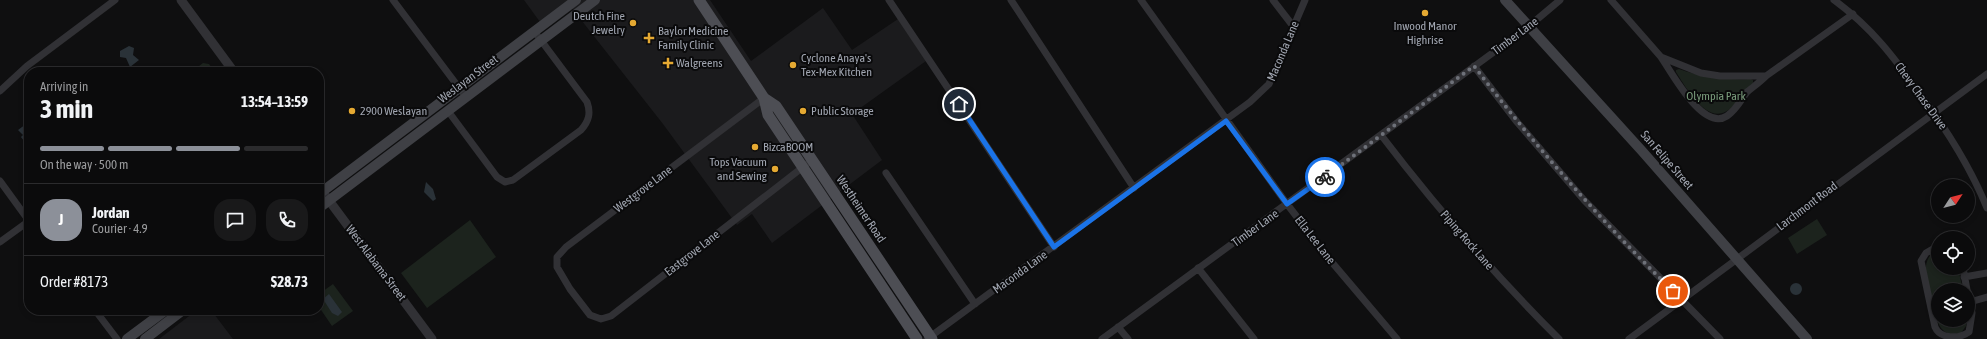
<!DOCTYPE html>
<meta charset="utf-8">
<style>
:root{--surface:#0b0b0c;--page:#19191a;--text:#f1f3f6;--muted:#9a9b9d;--line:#2b2b2d;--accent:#8c9099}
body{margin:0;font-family:"Asap Condensed",sans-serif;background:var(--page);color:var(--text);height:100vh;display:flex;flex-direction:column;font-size:15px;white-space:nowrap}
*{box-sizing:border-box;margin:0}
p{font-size:13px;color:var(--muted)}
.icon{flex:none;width:22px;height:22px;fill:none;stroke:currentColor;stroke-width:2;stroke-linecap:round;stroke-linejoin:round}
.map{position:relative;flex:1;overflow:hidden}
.details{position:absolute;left:24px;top:67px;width:300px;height:248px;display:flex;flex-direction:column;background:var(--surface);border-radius:16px;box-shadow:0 2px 6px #0003,0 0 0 1px var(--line)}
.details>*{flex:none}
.needle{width:26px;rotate:54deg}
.fabs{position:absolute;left:1931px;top:179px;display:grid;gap:8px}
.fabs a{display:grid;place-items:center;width:44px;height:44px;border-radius:50%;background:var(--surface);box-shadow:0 2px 6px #0003,0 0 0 1px var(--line);font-size:20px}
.pin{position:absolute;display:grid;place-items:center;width:34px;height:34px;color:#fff;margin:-17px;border:2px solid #fff;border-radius:50%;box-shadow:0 1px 4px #0007}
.courier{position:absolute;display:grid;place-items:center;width:40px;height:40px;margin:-20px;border:3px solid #1a73e8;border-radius:50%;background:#fff;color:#222;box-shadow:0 1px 5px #0007}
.summary em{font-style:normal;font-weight:700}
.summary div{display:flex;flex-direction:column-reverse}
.summary{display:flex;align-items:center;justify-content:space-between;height:68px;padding:0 16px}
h1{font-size:26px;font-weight:700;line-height:30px}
.bar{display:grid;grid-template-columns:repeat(4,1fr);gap:6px 4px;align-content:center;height:48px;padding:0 16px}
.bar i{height:5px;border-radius:3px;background:var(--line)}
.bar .active{background:var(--accent)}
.bar p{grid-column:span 4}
.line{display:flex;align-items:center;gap:10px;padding:0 16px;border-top:1px solid var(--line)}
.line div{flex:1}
.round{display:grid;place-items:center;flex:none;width:42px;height:42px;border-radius:16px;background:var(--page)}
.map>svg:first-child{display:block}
.built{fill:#1b1b1d}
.green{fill:#1c231d}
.water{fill:#2a3238}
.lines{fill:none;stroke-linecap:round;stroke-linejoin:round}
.minor{stroke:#313135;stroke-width:7}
.tertiary{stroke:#313135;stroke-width:9}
.secondary{stroke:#3f4045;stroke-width:10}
.primary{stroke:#4d4e54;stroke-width:11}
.done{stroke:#6e7179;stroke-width:4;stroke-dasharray:0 7.2}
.route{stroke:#1a73e8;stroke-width:5}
.poi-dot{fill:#e5a932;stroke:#0a0a0b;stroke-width:1.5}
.labels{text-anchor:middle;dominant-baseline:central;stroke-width:4;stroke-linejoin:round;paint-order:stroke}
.poi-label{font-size:12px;fill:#a1a6b1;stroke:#0a0a0b;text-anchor:start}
.street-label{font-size:12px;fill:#a1a6b1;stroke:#0a0a0b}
.park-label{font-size:12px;fill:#799b7b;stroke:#0a0a0b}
</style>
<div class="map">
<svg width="1987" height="339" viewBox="0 0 1987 339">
<rect width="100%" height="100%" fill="#0f0f10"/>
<!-- built -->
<path class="built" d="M 524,0 L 710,0 L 751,61 L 823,8 L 852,50 L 898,19 L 926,61 L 852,114 L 882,160 L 772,243 L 752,214 L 737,225 L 663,124 L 567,2 L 540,22 Z
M 197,310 L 211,310 L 233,339 L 159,339 Z"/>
<!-- green -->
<path class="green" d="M 203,63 L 209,64 L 215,72 L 191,72 Z
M 1679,69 C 1705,78 1723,80 1751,79 L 1753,80 L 1753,83 C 1744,91 1736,107 1725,112 C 1705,122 1685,86 1676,72 L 1676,70 Z
M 1817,219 L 1827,235 L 1797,254 L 1788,238 Z
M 470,220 L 496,257 L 427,308 L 401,273 Z
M 1938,250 L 1938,268 L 1958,268 L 1963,290 L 1938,290 L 1938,320 L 1967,320 L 1966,326 L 1961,333 C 1949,335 1944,334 1938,323 C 1935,311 1925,278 1926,267 C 1926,260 1931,252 1938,250 Z
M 333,284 L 353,311 L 332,326 L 319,307 L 319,294 Z"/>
<!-- water -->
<path class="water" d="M 129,46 L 134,48 L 133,55 L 139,60 L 130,67 L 126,58 L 120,57 L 120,51 Z
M 26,124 L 28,126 L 25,128 L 29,132 L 29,148 L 27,149 L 26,147 L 27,145 L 21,137 L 23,135 L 18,130 Z
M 426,182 L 433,189 L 436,199 L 433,201 L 424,192 Z
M1790 289a6 6 0 1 1 12 0a6 6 0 1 1-12 0Z
M 329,294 L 342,312 L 338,316 L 332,313 L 323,299 Z"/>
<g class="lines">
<!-- minor -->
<path class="minor" d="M 393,0 L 466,97
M 889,0 L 1054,247
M 1011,0 L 1134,188
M 1141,0 L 1287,204 L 1330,260 L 1397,339
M 1273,0 L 1293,26
M 1611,0 L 1661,57 L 1701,73 L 1720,76 L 1766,76 L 1853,14
M 1834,0 C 1871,27 1894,57 1920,94 C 1947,130 1970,166 1987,208
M 1661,57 C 1672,73 1703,132 1727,116 C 1736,110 1741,100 1747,92 C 1753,87 1760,82 1766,76
M 1474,66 L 1517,122 L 1584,200 L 1720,339
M 0,91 L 27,66 L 115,0
M 764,98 L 566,247 L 557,257 L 557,267 L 570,289 L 590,315 L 601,319 L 611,316 L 812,160
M 448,111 L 497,177 L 505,182 L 513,180 L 581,130 C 589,121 591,113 587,102 L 534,31
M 1381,135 C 1436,207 1495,275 1559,339
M 886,173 L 975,304
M 0,181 L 29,221 L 0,242
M 1938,246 L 1926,253 L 1921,261 L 1935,327 C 1940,339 1959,339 1969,332 L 1972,313 L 1968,292
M 1198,268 L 1254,339
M 1963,268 L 1967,290
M 1964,277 L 1987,273
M 1970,302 L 1987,297
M 95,310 L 117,339
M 1118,327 L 1128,339
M 927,339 L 1250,102 L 1269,84 L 1305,0
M 1102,339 L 1528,27 L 1560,0
M 1629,339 L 1987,74"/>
<!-- tertiary -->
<path class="tertiary" d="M 181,0 L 234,72
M 319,187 L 432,339"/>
<!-- secondary -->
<path class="secondary" d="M 1505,0 L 1642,151 L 1807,339
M 319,194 L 576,0
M 319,208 L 595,0
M 127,339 L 166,310
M 145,339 L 183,310"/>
<!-- primary -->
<path class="primary" d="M 699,0 L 764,98 L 768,115 L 917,339
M 764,98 L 776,106 L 932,339"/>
</g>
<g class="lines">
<!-- done -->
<path class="done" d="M 1325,177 L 1474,66 C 1535,146 1601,221 1673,291"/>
<!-- route -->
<path class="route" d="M 959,104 L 1054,247 L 1226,121 L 1287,204 L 1325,177"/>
</g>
<!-- markers -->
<g class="poi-dot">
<circle cx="1425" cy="13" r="4"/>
<circle cx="633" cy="23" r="4"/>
<path d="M647 32h4v4h4v4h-4v4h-4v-4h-4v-4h4z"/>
<path d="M666 57h4v4h4v4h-4v4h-4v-4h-4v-4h4z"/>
<circle cx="793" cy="65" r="4"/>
<circle cx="352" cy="111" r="4"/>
<circle cx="803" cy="111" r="4"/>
<circle cx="755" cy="147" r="4"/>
<circle cx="775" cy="169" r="4"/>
</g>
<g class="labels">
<!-- poi labels -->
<g class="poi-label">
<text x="625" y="16" text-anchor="end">Deutch Fine<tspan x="625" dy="14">Jewelry</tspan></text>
<text x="1425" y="26" text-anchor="middle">Inwood Manor<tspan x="1425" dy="14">Highrise</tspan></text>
<text x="658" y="31">Baylor Medicine<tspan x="658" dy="14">Family Clinic</tspan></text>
<text x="801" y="58">Cyclone Anaya's<tspan x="801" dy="14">Tex-Mex Kitchen</tspan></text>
<text x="676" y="63">Walgreens</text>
<text x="360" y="111">2900 Weslayan</text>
<text x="811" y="111">Public Storage</text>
<text x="763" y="147">BizcaBOOM</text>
<text x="767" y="162" text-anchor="end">Tops Vacuum<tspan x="767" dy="14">and Sewing</tspan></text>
</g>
<!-- street labels -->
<g class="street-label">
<text transform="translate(1515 36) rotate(-37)">Timber Lane</text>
<text transform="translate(1283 51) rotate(-67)">Maconda Lane</text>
<text transform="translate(468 79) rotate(-37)">Weslayan Street</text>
<text transform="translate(1921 96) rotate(54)">Chevy Chase Drive</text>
<text transform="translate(1667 160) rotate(49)">San Felipe Street</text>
<text transform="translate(643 189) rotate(-37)">Westgrove Lane</text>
<text transform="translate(1807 206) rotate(-37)">Larchmont Road</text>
<text transform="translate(861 209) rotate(56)">Westheimer Road</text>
<text transform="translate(1255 228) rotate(-36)">Timber Lane</text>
<text transform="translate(1315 240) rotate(52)">Ella Lee Lane</text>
<text transform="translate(1467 240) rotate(49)">Piping Rock Lane</text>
<text transform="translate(692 253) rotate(-38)">Eastgrove Lane</text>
<text transform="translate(376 263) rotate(53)">West Alabama Street</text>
<text transform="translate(1020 272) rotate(-36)">Maconda Lane</text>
</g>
<!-- park labels -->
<g class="park-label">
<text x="1716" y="96">Olympia Park</text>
</g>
</g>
</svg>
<div class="fabs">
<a><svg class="needle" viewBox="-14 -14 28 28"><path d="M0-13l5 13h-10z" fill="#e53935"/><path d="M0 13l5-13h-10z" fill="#9a9b9d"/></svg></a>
<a><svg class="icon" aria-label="locate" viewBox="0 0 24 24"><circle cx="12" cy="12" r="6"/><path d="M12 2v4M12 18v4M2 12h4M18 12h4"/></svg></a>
<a><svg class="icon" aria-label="layers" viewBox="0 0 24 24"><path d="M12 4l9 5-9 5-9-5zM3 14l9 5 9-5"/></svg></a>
</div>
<div class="pin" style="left:1673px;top:291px;background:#ea580c"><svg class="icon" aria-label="bag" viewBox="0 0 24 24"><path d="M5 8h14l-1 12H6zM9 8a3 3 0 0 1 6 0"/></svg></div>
<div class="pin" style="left:959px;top:104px;background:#1f2937"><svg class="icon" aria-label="home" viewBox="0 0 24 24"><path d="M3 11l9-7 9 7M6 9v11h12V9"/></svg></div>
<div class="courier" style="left:1325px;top:177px"><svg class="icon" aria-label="bike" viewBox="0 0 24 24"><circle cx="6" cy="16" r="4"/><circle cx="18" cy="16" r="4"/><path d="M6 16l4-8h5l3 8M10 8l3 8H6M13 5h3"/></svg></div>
<section class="details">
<div class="summary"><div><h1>3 min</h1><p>Arriving in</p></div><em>13:54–13:59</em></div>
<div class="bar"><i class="active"></i><i class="active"></i><i class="active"></i><i></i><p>On the way · 500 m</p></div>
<div class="line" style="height:72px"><b class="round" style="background:var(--accent);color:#fff">J</b><div><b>Jordan</b><p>Courier · 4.9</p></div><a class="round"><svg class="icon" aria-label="chat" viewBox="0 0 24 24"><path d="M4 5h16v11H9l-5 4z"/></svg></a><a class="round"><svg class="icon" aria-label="phone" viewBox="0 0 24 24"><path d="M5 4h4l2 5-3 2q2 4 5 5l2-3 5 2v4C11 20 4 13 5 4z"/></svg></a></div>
<div class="line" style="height:52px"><div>Order #8173</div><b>$28.73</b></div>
</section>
</div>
